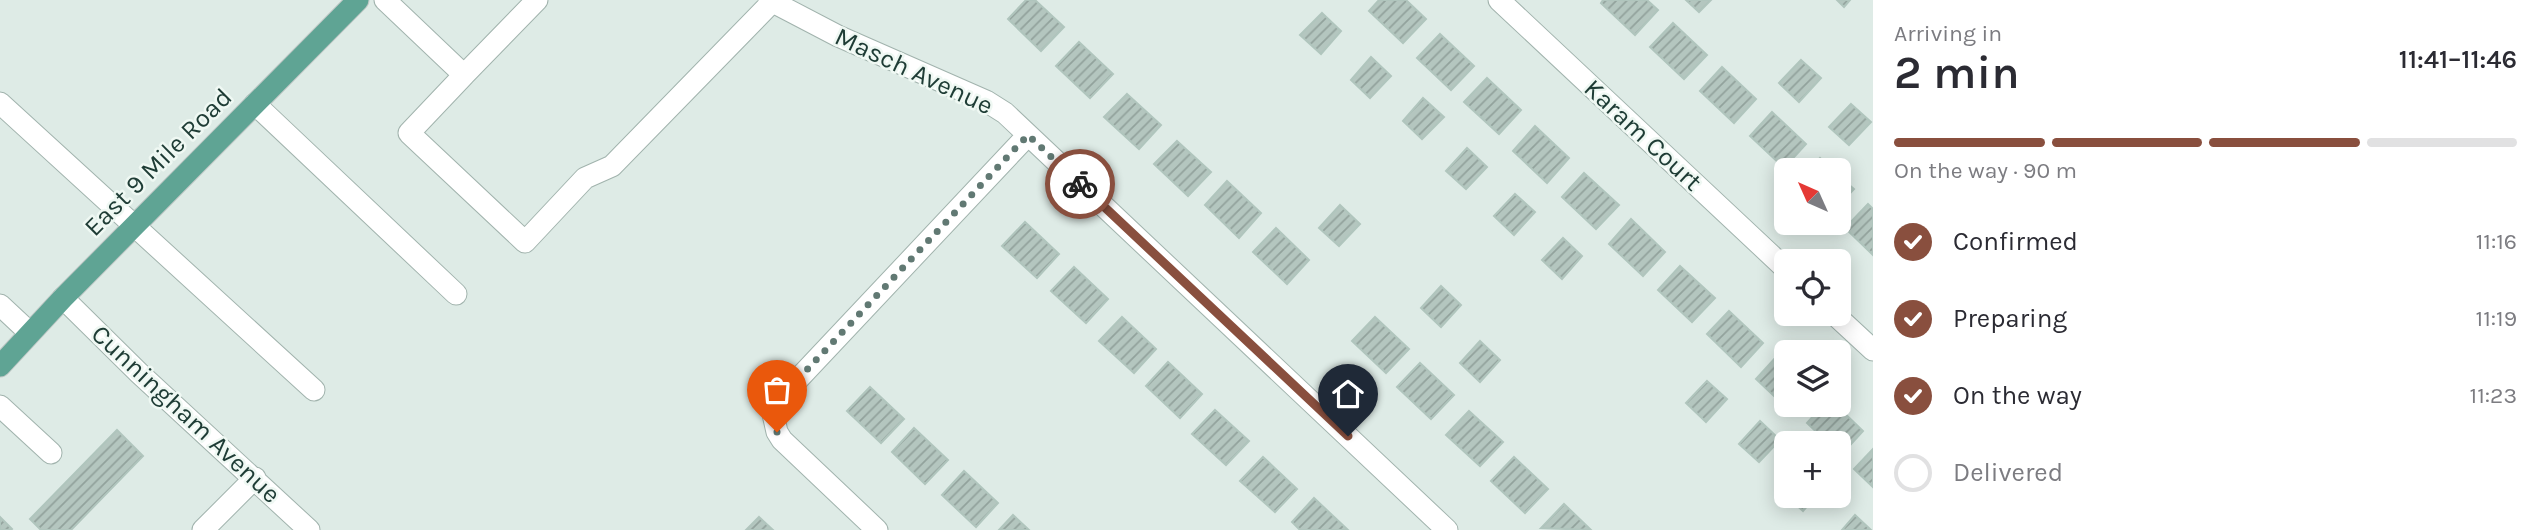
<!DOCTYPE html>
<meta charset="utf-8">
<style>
:root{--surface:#fff;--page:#f7f7f7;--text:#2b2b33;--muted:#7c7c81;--line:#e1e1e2;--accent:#894f3e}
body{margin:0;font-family:Karla,sans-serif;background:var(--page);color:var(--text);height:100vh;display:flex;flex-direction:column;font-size:26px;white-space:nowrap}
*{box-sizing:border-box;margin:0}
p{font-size:23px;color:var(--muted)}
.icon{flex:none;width:38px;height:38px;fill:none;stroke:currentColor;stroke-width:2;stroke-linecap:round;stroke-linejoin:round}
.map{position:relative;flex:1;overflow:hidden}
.side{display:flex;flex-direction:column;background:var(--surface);width:665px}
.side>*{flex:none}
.needle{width:46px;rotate:315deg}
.controls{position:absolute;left:1774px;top:158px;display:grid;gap:14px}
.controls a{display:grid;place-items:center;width:77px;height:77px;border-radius:10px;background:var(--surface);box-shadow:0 4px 18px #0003;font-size:35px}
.pin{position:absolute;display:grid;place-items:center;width:60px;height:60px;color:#fff;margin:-72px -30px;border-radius:50% 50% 50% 0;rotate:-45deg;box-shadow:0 0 7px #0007}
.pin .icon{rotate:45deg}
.courier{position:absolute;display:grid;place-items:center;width:70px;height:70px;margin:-35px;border:5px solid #894f3e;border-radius:50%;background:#fff;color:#222;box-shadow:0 2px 9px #0007}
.head em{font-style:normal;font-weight:600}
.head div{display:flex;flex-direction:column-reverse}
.head{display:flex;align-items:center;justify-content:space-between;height:119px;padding:0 21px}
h1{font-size:46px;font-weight:600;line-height:52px}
.bar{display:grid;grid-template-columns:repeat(4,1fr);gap:10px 7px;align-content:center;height:84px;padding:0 21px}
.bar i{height:9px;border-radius:5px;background:var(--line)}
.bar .active{background:var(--accent)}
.bar p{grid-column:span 4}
ol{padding:0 21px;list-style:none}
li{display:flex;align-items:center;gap:21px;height:77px}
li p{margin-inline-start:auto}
li .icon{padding:7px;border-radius:50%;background:var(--accent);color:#fff;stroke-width:4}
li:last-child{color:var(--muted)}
li i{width:38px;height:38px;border:4px solid var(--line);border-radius:50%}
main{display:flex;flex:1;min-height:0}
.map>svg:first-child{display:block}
.building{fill:url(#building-hatch);stroke:#b0c5bd;stroke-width:2}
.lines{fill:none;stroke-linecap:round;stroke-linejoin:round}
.minor-casing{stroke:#a1b3ad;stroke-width:23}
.major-casing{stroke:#c0c8c6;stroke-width:23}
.minor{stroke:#fff;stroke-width:21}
.major{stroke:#5fa494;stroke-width:21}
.done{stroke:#617973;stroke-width:7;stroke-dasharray:0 12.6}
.route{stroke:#894f3e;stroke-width:9}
.labels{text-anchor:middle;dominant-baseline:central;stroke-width:5;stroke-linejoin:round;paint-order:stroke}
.street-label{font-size:26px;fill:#1e3c35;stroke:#eff8f3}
</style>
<main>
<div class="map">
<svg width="1873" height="530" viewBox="0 0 1873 530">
<defs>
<pattern id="building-hatch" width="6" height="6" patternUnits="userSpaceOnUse" patternTransform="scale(1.75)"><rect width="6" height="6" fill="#b4c6bf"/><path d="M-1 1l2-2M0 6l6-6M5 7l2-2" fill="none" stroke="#92a29c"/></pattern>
</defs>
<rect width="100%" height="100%" fill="#deebe6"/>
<!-- building -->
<path class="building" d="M 1026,0 L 1035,0 L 1064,27 L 1041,51 L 1008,19 Z
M 1379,0 L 1406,0 L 1426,19 L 1403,43 L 1369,11 Z
M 1603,0 L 1647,0 L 1658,10 L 1635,35 L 1601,3 Z
M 1686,0 L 1711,0 L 1699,12 Z
M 1837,0 L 1850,0 L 1844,7 Z
M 1322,13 L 1341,31 L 1321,54 L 1300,35 Z
M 1673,23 L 1707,55 L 1684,79 L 1650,47 Z
M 1440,34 L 1474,66 L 1451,90 L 1417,58 Z
M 1079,42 L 1113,74 L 1090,98 L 1056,66 Z
M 1371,57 L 1391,76 L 1370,98 L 1351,80 Z
M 1801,60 L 1821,78 L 1799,102 L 1779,83 Z
M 1722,67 L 1756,99 L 1734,123 L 1700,91 Z
M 1487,78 L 1521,110 L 1499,134 L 1464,102 Z
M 1127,94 L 1161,125 L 1139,149 L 1104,117 Z
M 1423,98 L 1444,117 L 1422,139 L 1403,121 Z
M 1851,104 L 1871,122 L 1849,145 L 1829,127 Z
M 1772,112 L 1806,144 L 1784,168 L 1750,136 Z
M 1535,126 L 1569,158 L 1547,183 L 1513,151 Z
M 1177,141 L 1211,172 L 1188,196 L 1154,164 Z
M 1467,148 L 1487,167 L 1466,189 L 1446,171 Z
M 1820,158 L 1833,170 L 1809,170 Z
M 1584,173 L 1619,205 L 1596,229 L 1562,197 Z
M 1839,176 L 1854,189 L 1839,205 Z
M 1227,181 L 1261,213 L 1239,238 L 1205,205 Z
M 1515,194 L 1535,212 L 1514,235 L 1494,216 Z
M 1868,204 L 1873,209 L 1873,255 L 1845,228 Z
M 1340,205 L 1360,224 L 1339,246 L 1319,228 Z
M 1631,219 L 1665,252 L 1643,276 L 1609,244 Z
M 1025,222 L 1059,254 L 1037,278 L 1002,246 Z
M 1276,228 L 1309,260 L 1287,284 L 1253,252 Z
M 1563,238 L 1582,256 L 1562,279 L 1542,260 Z
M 1680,266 L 1715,298 L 1692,322 L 1658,290 Z
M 1074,267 L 1108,299 L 1086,323 L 1051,291 Z
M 1441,286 L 1461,305 L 1441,327 L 1421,308 Z
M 1729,311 L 1763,343 L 1741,367 L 1707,334 Z
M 1122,317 L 1156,349 L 1134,373 L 1099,341 Z
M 1375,317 L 1409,349 L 1386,373 L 1352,341 Z
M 1480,341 L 1500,360 L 1480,382 L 1460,363 Z
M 1778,355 L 1787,363 L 1787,404 L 1796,404 L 1790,411 L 1756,379 Z
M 1168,362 L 1202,394 L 1180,418 L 1146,386 Z
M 1420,363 L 1454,395 L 1431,419 L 1397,387 Z
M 1707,381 L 1727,399 L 1706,422 L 1686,403 Z
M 870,387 L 904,419 L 881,443 L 847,411 Z
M 1824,404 L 1835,404 L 1863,431 L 1841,455 L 1839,443 L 1828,443 L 1807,423 Z
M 1215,410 L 1249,441 L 1226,465 L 1192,434 Z
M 1469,411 L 1503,442 L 1480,466 L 1446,435 Z
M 1760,421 L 1780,440 L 1759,462 L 1739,444 Z
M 914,428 L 948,460 L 925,484 L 892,452 Z
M 117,430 L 143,456 L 71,530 L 41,530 L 30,519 Z
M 1873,449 L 1873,487 L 1854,469 Z
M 1263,457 L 1297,489 L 1275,512 L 1240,481 Z
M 1514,457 L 1548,489 L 1525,513 L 1491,481 Z
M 964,471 L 998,503 L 976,527 L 942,495 Z
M 1787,487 L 1787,495 L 1817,495 L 1803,511 L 1782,492 Z
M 1314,498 L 1348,530 L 1300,530 L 1292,522 Z
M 1564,504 L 1591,530 L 1541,528 Z
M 1013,515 L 1029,530 L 999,530 Z
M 1855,515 L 1871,530 L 1842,530 Z
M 0,517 L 12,529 L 11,530 L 0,530 Z
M 759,517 L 773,530 L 746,530 Z"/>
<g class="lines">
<!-- minor casing -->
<g class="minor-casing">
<path id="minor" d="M 385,0 L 464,75 L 409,133 L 525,242 L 585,178 L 612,166 L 772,2
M 769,0 L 838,36 L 986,101 L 1005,113 L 1447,530
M 1499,0 L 1787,270
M 464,75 L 537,0
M 0,103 L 314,390
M 255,104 L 456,294
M 63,298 L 139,373 L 309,530
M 0,305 L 30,333
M 1833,313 L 1873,350
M 0,406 L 51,453
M 203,530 L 255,478
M 877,530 L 782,440 L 777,432 L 773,414 L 785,393 L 1028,135"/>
</g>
<!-- major casing -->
<g class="major-casing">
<path id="major" d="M 0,366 L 63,298 L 358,0"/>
</g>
<!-- minor -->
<use href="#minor" class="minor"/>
<!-- major -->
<use href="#major" class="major"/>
</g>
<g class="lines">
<!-- done -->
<path class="done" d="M 777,432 L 773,414 L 785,393 L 1028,135 L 1080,184"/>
<!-- route -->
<path class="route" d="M 1080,184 L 1348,436"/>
</g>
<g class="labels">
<!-- street labels -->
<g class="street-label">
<text transform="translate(914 71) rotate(25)">Masch Avenue</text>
<text transform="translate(1643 135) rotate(43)">Karam Court</text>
<text transform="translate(158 162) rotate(-45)">East 9 Mile Road</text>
<text transform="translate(186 414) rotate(43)">Cunningham Avenue</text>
</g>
</g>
</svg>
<div class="controls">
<a><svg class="needle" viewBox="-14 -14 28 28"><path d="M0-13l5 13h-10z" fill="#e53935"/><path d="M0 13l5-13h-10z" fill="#7c7c81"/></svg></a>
<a><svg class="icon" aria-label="locate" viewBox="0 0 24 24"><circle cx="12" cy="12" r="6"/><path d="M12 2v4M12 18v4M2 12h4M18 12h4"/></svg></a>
<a><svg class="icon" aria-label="layers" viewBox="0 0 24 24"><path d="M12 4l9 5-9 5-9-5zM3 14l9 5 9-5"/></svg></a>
<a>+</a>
</div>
<div class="pin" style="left:777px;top:432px;background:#ea580c"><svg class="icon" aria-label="bag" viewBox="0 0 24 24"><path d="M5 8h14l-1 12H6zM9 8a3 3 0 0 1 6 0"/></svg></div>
<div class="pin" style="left:1348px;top:436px;background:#1f2937"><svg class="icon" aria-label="home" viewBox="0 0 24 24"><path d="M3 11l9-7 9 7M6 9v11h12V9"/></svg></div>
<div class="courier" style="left:1080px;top:184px"><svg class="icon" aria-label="bike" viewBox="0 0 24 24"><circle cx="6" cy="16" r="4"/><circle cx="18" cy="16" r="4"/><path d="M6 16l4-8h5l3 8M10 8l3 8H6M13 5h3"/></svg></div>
</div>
<section class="side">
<div class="head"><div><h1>2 min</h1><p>Arriving in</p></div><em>11:41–11:46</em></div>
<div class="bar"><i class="active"></i><i class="active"></i><i class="active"></i><i></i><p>On the way · 90 m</p></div>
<ol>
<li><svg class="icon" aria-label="check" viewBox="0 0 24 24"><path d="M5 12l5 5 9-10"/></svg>Confirmed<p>11:16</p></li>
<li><svg class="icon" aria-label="check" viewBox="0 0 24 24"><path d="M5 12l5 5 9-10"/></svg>Preparing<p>11:19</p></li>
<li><svg class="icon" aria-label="check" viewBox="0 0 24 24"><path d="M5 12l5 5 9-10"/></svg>On the way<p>11:23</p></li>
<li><i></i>Delivered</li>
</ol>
</section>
</main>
